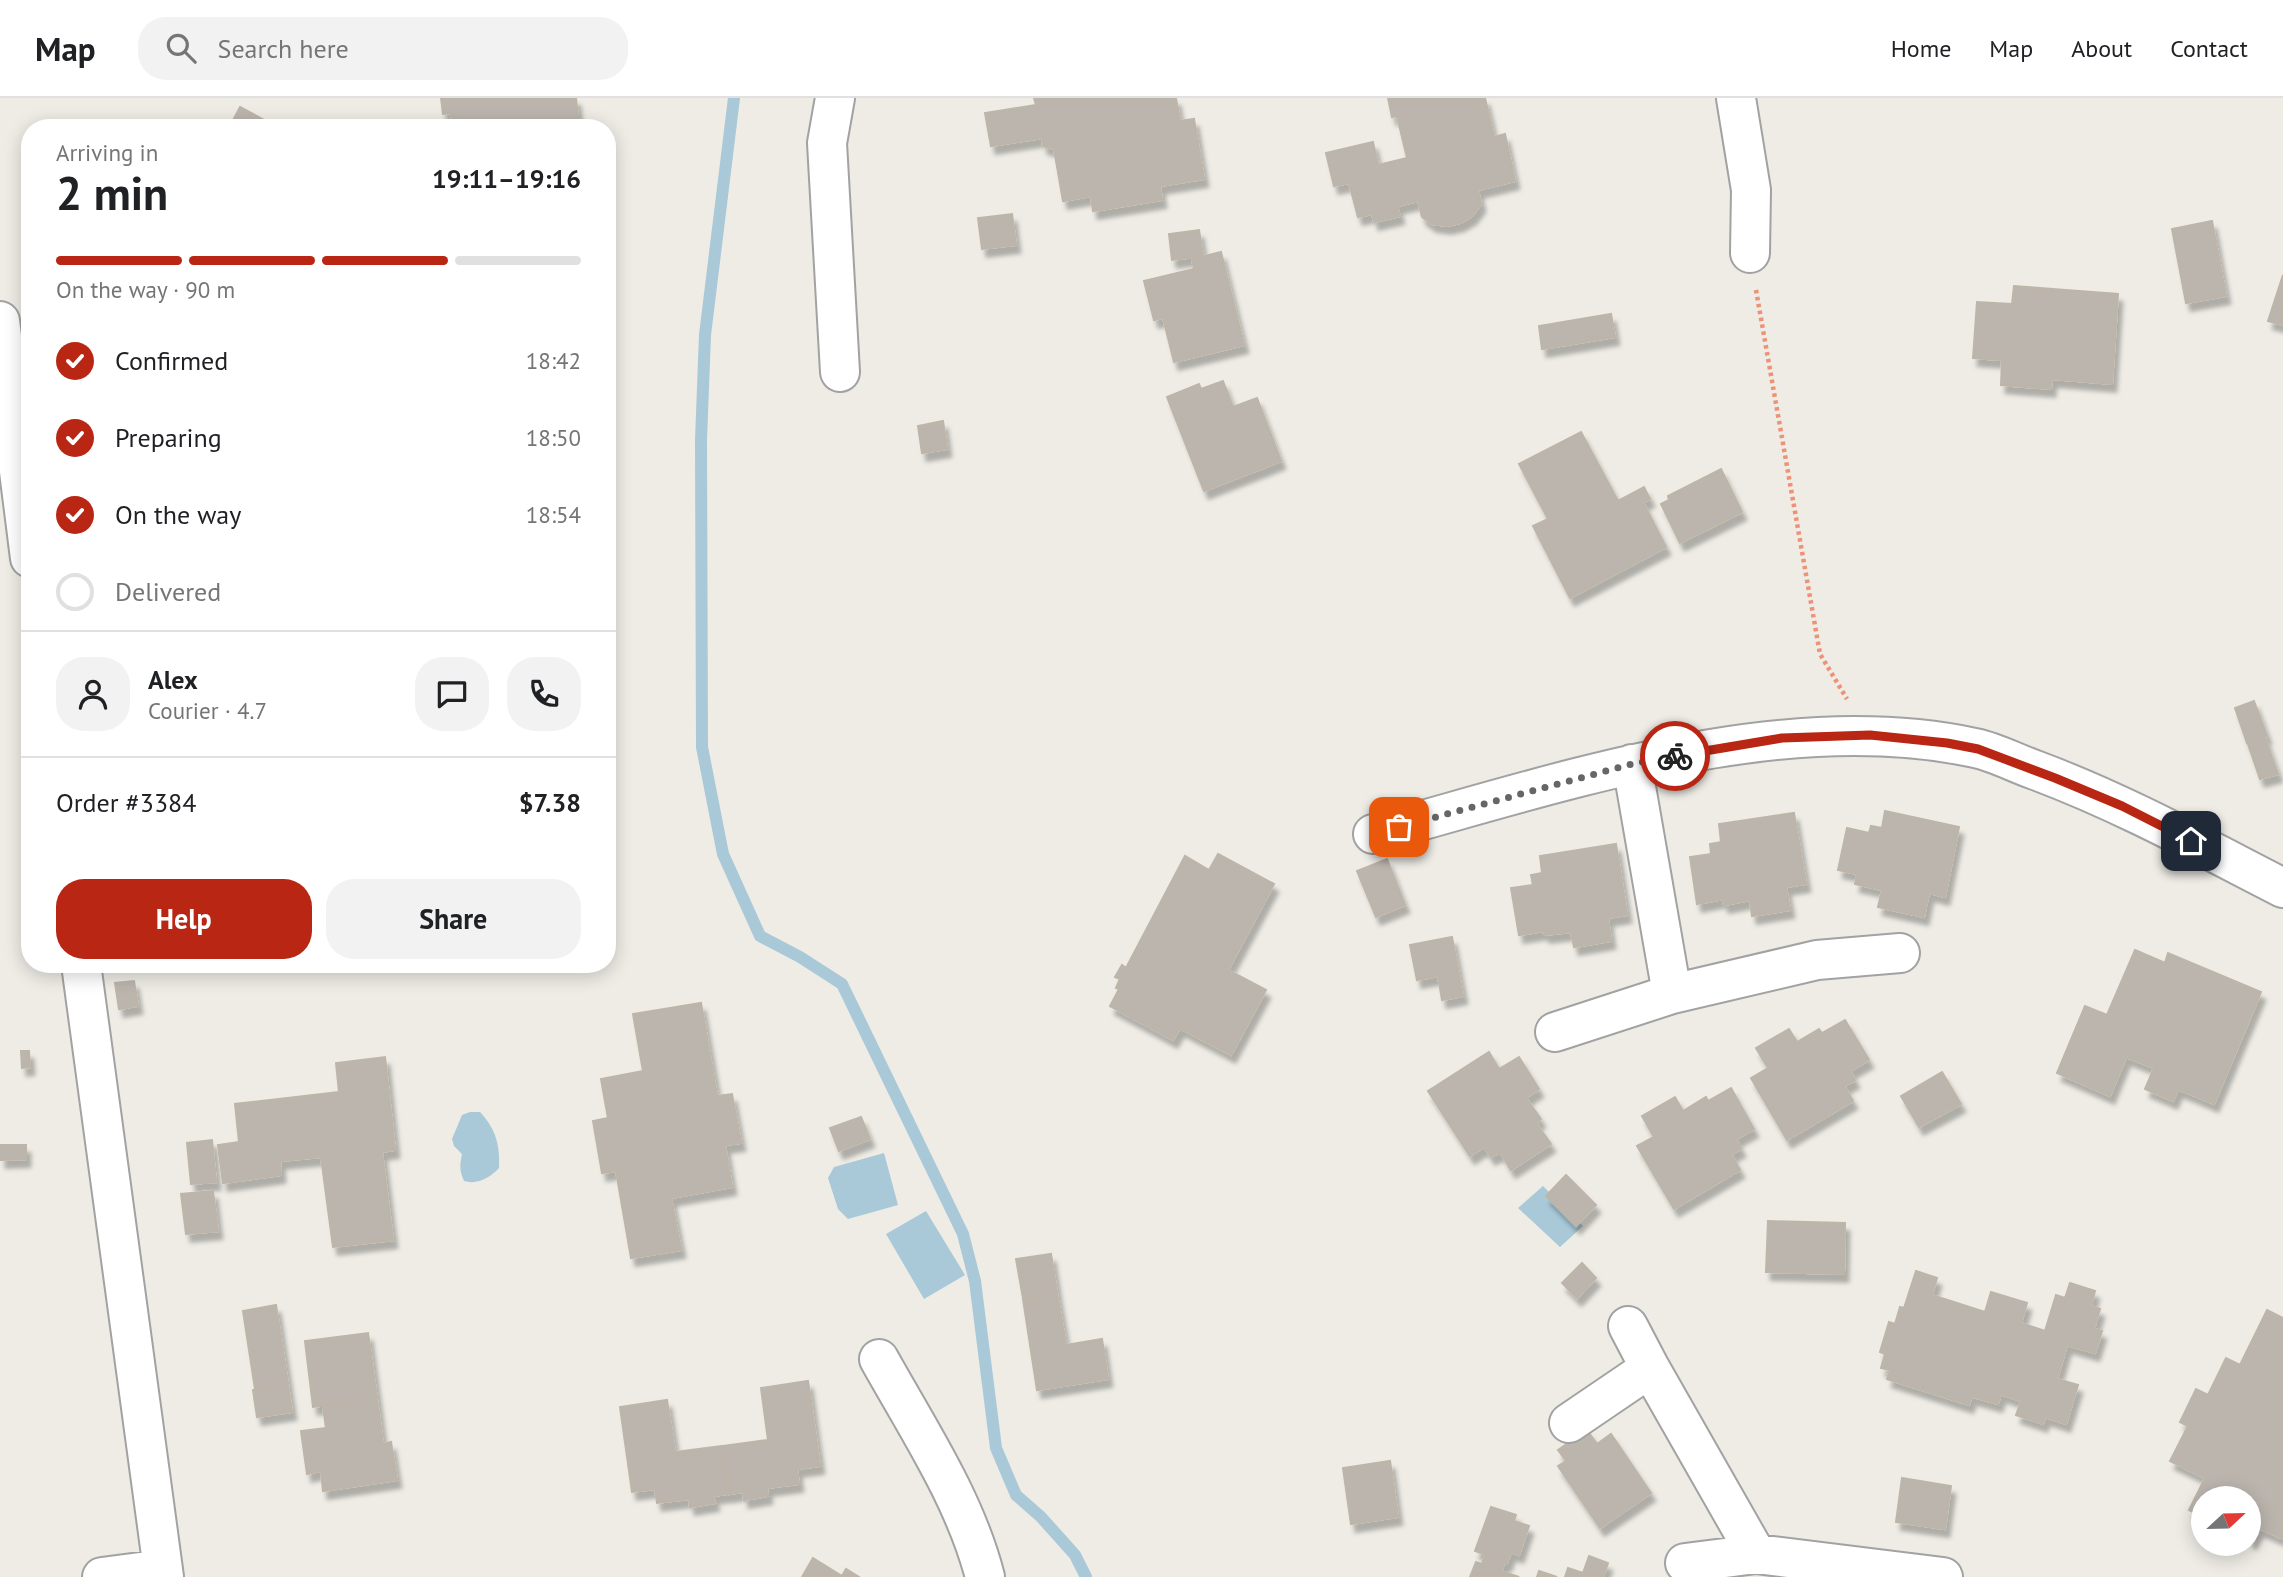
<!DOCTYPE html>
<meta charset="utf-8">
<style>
:root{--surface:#fff;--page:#f2f2f2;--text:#202124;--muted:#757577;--line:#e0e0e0;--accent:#b92613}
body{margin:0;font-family:"PT Sans",sans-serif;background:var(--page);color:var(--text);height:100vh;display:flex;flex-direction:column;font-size:26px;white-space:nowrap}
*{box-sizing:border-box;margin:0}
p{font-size:23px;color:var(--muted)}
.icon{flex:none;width:38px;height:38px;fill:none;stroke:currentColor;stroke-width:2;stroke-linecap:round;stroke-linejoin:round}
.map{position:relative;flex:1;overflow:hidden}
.panel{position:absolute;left:21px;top:21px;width:595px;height:854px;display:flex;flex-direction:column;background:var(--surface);border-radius:28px;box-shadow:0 4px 18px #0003}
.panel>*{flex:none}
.needle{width:46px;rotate:68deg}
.buttons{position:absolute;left:2191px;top:1388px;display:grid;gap:14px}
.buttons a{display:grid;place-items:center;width:70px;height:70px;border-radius:50%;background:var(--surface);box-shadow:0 4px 18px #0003;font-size:35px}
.pin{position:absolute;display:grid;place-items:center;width:60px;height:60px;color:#fff;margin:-30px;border-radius:14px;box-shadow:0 4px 10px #0006}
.courier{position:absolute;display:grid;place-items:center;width:70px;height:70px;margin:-35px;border:5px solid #b92613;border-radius:50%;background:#fff;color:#222;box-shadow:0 2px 9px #0007}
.headline em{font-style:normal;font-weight:800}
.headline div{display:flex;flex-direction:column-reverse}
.headline{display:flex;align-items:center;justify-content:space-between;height:119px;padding:0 35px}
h1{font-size:46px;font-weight:800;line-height:52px}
.bar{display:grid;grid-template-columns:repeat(4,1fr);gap:10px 7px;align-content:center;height:84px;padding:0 35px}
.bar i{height:9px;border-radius:5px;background:var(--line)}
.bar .selected{background:var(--accent)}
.bar p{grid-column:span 4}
.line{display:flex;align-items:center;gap:18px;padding:0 35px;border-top:2px solid var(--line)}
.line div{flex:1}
.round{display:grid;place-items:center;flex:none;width:74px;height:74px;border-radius:28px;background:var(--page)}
ol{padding:0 35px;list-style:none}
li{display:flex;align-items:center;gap:21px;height:77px}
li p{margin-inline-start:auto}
li .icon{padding:7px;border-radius:50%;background:var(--accent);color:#fff;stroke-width:4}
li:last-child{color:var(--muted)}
li i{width:38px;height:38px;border:4px solid var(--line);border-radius:50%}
.button{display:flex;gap:14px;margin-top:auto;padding:14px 35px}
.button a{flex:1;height:80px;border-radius:28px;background:var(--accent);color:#fff;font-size:28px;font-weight:800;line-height:80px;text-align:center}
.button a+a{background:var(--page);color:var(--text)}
header{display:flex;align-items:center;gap:42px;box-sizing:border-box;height:98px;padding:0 35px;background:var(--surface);border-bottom:2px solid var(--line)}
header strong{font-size:33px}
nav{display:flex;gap:38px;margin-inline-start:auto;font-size:24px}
.search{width:490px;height:63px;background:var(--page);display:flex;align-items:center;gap:18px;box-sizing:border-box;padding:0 24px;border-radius:28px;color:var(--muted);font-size:26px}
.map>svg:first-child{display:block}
.water{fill:#a9c8d8}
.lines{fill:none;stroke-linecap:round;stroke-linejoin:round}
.stream{stroke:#a9c8d8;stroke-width:12}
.building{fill:#bbb5ae;stroke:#beb5a9;stroke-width:2;filter:url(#shadow)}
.minor-casing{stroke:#a2a2a2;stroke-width:42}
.path{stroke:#ed9177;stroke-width:4.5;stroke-dasharray:3.5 3.5;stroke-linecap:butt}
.minor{stroke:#fff;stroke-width:38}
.done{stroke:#676664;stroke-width:7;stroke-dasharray:0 12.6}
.route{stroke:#b92613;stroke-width:9}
</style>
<header>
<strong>Map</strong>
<div class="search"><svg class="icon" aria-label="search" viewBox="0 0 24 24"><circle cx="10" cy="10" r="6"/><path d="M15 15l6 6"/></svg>Search here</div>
<nav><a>Home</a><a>Map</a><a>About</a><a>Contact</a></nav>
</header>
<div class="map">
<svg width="2283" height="1479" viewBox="0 0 2283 1479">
<defs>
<filter id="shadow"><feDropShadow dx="4.5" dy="8" stdDeviation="2" flood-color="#0004"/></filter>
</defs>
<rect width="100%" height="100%" fill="#eeece5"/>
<!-- water -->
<path class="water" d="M 470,1014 L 480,1014 C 496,1031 500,1047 499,1070 C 490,1080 477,1087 464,1083 C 459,1072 460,1067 462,1056 L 454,1048 L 452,1041 L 462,1017 Z
M 884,1055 L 898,1107 L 848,1121 L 838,1111 L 828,1080 L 834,1069 Z
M 1543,1088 L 1583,1128 L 1560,1149 L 1518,1110 Z
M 926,1113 L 965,1177 L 924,1201 L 886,1136 Z"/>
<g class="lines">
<!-- stream -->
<path class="stream" d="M 734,0 L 705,237 L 701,342 L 702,649 L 723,756 L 760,838 L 800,859 L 842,886 L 963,1136 L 975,1183 L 996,1350 L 1016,1397 L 1041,1419 L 1075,1457 L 1086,1479"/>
</g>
<!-- building -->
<path class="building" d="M 441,0 L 576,0 L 579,30 L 453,30 L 451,15 L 443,16 Z
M 1034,0 L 1176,0 L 1180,23 L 1194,21 L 1204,81 L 1160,88 L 1162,102 L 1093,113 L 1091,98 L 1063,103 L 1054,51 L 1043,48 L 1042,40 L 991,48 L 985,15 L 1036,7 Z
M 1388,0 L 1485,0 L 1494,39 L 1505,36 L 1515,83 L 1478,92 L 1481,106 L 1472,118 L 1460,125 L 1447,128 L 1432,126 L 1422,119 L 1418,103 L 1397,108 L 1400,118 L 1374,124 L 1372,116 L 1358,119 L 1349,85 L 1334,88 L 1326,55 L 1373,44 L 1378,67 L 1407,60 L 1397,18 L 1392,19 Z
M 240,9 L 279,30 L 229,30 Z
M 1012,116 L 1016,147 L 982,151 L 978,120 Z
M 2212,123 L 2226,198 L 2186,205 L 2172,131 Z
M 1199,132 L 1203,158 L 1172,162 L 1169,136 Z
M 1221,154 L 1244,247 L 1174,264 L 1163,220 L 1154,222 L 1144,183 L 1194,171 L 1192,161 Z
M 2283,177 L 2283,227 L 2268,223 Z
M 2014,188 L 2118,196 L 2112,286 L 2052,281 L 2051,291 L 2001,287 L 2002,262 L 1973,260 L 1977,204 L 2012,206 Z
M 1611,216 L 1615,239 L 1542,251 L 1539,228 Z
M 1223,283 L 1233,309 L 1257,300 L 1281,363 L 1204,393 L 1167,299 L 1199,286 L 1201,291 Z
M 943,323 L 947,351 L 922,355 L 918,328 Z
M 1581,334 L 1618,403 L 1644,389 L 1650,401 L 1643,404 L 1666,449 L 1570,500 L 1533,428 L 1548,421 L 1519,366 Z
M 1721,371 L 1742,414 L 1680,445 L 1661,406 L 1669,402 L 1668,398 Z
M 2254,603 L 2267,638 L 2247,645 L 2235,610 Z
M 2265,640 L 2278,676 L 2260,681 L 2248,646 Z
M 1885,713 L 1959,729 L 1945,799 L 1929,795 L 1924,819 L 1878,809 L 1882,792 L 1855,786 L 1857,776 L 1838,772 L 1847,730 L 1869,735 L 1871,728 L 1882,730 Z
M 1794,715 L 1806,786 L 1786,789 L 1790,812 L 1752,818 L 1750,802 L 1724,807 L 1723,801 L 1697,806 L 1690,759 L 1711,756 L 1710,746 L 1721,744 L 1719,726 Z
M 1616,746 L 1627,817 L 1608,820 L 1611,843 L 1574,849 L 1571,834 L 1545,837 L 1544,833 L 1519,837 L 1511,790 L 1533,787 L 1531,777 L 1542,775 L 1540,758 Z
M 1218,756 L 1274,786 L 1228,872 L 1266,892 L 1231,957 L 1180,930 L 1173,942 L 1110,908 L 1119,891 L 1116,890 L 1120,881 L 1115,879 L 1122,867 L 1126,870 L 1185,758 L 1209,772 Z
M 1387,761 L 1405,807 L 1376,819 L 1357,773 Z
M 1452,839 L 1463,898 L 1442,902 L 1438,878 L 1417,882 L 1410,847 Z
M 2135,852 L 2165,865 L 2168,855 L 2261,894 L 2214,1006 L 2178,991 L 2173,1003 L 2145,991 L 2154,970 L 2126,959 L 2110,998 L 2057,975 L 2085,908 L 2107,917 Z
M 134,883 L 138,908 L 119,911 L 115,885 Z
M 701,905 L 717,998 L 732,996 L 741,1045 L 725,1047 L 732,1089 L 671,1100 L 681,1152 L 631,1160 L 616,1073 L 602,1075 L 593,1023 L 608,1020 L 601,981 L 643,973 L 633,916 Z
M 1845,922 L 1869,962 L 1850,973 L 1855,982 L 1844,988 L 1853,1003 L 1787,1042 L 1751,980 L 1768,970 L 1756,950 L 1789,931 L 1797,944 L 1819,931 L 1822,935 Z
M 21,953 L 29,953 L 30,969 L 22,970 Z
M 1489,954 L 1499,971 L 1519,959 L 1539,991 L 1526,1000 L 1541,1021 L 1536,1025 L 1551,1046 L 1511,1072 L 1500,1054 L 1491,1059 L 1484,1049 L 1470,1058 L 1428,993 Z
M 385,959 L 395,1052 L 382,1054 L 393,1142 L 333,1149 L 321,1059 L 280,1063 L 281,1077 L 223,1085 L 218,1047 L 239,1044 L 235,1006 L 339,994 L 336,965 Z
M 1942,974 L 1961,1006 L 1919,1029 L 1901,998 Z
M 1731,990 L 1754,1031 L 1736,1041 L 1741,1051 L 1731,1056 L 1740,1072 L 1674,1111 L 1637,1048 L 1654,1039 L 1642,1018 L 1675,999 L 1683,1013 L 1706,999 L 1708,1003 Z
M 861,1019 L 870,1041 L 839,1053 L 830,1030 Z
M 212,1042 L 216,1084 L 191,1086 L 187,1045 Z
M 1,1047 L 26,1047 L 26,1061 L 1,1062 Z
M 1566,1077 L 1596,1107 L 1576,1128 L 1546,1098 Z
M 213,1093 L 218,1133 L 186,1136 L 181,1096 Z
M 1768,1123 L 1845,1125 L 1844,1176 L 1766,1174 Z
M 1051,1156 L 1057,1195 L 1023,1200 L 1016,1161 Z
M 1582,1165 L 1596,1180 L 1577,1200 L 1562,1185 Z
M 1916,1173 L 1937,1180 L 1932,1197 L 1985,1214 L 1991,1194 L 2027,1205 L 2021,1225 L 2045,1233 L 2056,1197 L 2065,1200 L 2070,1185 L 2095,1193 L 2091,1208 L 2100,1211 L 2094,1231 L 2102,1233 L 2095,1255 L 2067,1247 L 2057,1281 L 2078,1287 L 2066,1326 L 2045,1319 L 2043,1326 L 2016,1317 L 2021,1303 L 2001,1296 L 1998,1306 L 1973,1299 L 1977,1288 L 1975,1288 L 1969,1307 L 1887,1281 L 1890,1272 L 1881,1270 L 1885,1256 L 1880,1254 L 1889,1224 L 1895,1226 L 1900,1209 L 1904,1210 Z
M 1057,1196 L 1066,1247 L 1102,1241 L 1108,1281 L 1037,1292 L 1023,1201 Z
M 276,1207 L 288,1286 L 255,1291 L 243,1213 Z
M 2267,1212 L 2283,1220 L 2283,1441 L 2259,1430 L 2252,1443 L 2249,1442 L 2249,1400 L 2203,1400 L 2203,1419 L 2189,1412 L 2205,1380 L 2170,1363 L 2188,1328 L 2180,1324 L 2196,1291 L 2208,1297 L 2226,1260 L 2240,1267 Z
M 368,1235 L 377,1301 L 313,1309 L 305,1243 Z
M 808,1283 L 820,1368 L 797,1371 L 799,1386 L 767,1390 L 768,1398 L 744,1402 L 743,1394 L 729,1396 L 722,1348 L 768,1342 L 761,1290 Z
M 288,1287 L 292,1314 L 257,1319 L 253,1292 Z
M 377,1301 L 383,1346 L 391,1344 L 397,1382 L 323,1393 L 321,1373 L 307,1376 L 301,1333 L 326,1330 L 323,1309 Z
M 667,1302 L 675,1354 L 721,1348 L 728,1396 L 713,1398 L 715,1405 L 690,1409 L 689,1401 L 657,1405 L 655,1391 L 632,1394 L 620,1309 Z
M 1587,1332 L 1597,1346 L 1611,1336 L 1651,1395 L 1600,1430 L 1558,1368 L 1566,1363 L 1558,1352 Z
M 1390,1363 L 1398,1419 L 1351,1426 L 1343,1370 Z
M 1902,1380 L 1951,1388 L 1945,1431 L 1896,1424 Z
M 1491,1409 L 1516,1417 L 1514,1423 L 1529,1428 L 1519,1457 L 1511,1454 L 1507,1465 L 1475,1453 Z
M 1485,1457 L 1505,1464 L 1501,1473 L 1519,1479 L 1470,1479 L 1476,1464 L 1482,1466 Z
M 1589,1458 L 1608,1465 L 1603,1479 L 1565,1479 L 1568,1470 L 1583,1475 Z
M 813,1460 L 842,1478 L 846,1471 L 859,1479 L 802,1479 Z
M 1539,1473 L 1557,1479 L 1537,1479 Z"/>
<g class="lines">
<!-- minor casing -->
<g class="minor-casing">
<path id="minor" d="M 835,0 L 827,45 L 840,274
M 1736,0 L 1751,92 L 1750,155
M 0,223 L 30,460
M 1632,666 L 1672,896 L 1817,862 L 1900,855
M 1373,736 C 1561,685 1780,608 1975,650 C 1995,654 2015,665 2035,672 C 2121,704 2201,748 2283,790
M 81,866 L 164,1479
M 1555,934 L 1672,896
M 1628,1228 L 1650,1270
M 879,1261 C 918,1331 965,1401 985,1479
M 1569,1325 L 1650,1270 L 1756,1456
M 1685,1465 L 1756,1456 L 1943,1479
M 102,1479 L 163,1471"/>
</g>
<!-- path -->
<path class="path" d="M 1756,192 L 1820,556 L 1847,601"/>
<!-- minor -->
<use href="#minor" class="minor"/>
</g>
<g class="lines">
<!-- done -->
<path class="done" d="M 1399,729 L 1632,666 L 1675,658"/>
<!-- route -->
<path class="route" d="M 1675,658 L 1782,640 L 1870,637 L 1947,645 L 1978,651 L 2055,680 L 2122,708 L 2191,743"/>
</g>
</svg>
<div class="buttons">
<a><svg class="needle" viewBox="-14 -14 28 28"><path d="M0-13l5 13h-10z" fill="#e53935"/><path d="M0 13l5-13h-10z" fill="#757577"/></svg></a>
</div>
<div class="pin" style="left:1399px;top:729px;background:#ea580c"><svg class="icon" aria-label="bag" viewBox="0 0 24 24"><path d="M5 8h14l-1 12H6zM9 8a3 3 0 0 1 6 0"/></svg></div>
<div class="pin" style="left:2191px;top:743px;background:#1f2937"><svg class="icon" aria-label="home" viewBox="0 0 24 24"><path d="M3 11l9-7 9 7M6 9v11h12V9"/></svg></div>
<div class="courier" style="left:1675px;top:658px"><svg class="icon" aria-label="bike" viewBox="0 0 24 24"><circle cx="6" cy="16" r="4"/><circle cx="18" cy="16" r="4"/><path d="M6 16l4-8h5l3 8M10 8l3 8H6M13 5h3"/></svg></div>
<section class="panel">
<div class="headline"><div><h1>2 min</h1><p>Arriving in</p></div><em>19:11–19:16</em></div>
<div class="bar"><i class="selected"></i><i class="selected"></i><i class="selected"></i><i></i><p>On the way · 90 m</p></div>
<ol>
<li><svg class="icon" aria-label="check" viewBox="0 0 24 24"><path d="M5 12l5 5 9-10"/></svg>Confirmed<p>18:42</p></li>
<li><svg class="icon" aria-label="check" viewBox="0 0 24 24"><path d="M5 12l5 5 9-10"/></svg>Preparing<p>18:50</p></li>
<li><svg class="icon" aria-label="check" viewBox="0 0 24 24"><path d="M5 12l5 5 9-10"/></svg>On the way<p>18:54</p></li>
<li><i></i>Delivered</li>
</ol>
<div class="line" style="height:126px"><a class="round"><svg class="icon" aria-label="person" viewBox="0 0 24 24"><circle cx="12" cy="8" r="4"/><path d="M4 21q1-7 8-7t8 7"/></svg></a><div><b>Alex</b><p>Courier · 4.7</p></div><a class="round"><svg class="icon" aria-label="chat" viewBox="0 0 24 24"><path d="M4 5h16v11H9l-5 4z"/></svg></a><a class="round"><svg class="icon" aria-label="phone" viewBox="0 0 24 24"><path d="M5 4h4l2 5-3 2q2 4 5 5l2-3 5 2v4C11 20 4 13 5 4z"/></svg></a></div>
<div class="line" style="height:91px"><div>Order #3384</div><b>$7.38</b></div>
<div class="button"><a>Help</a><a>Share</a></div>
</section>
</div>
